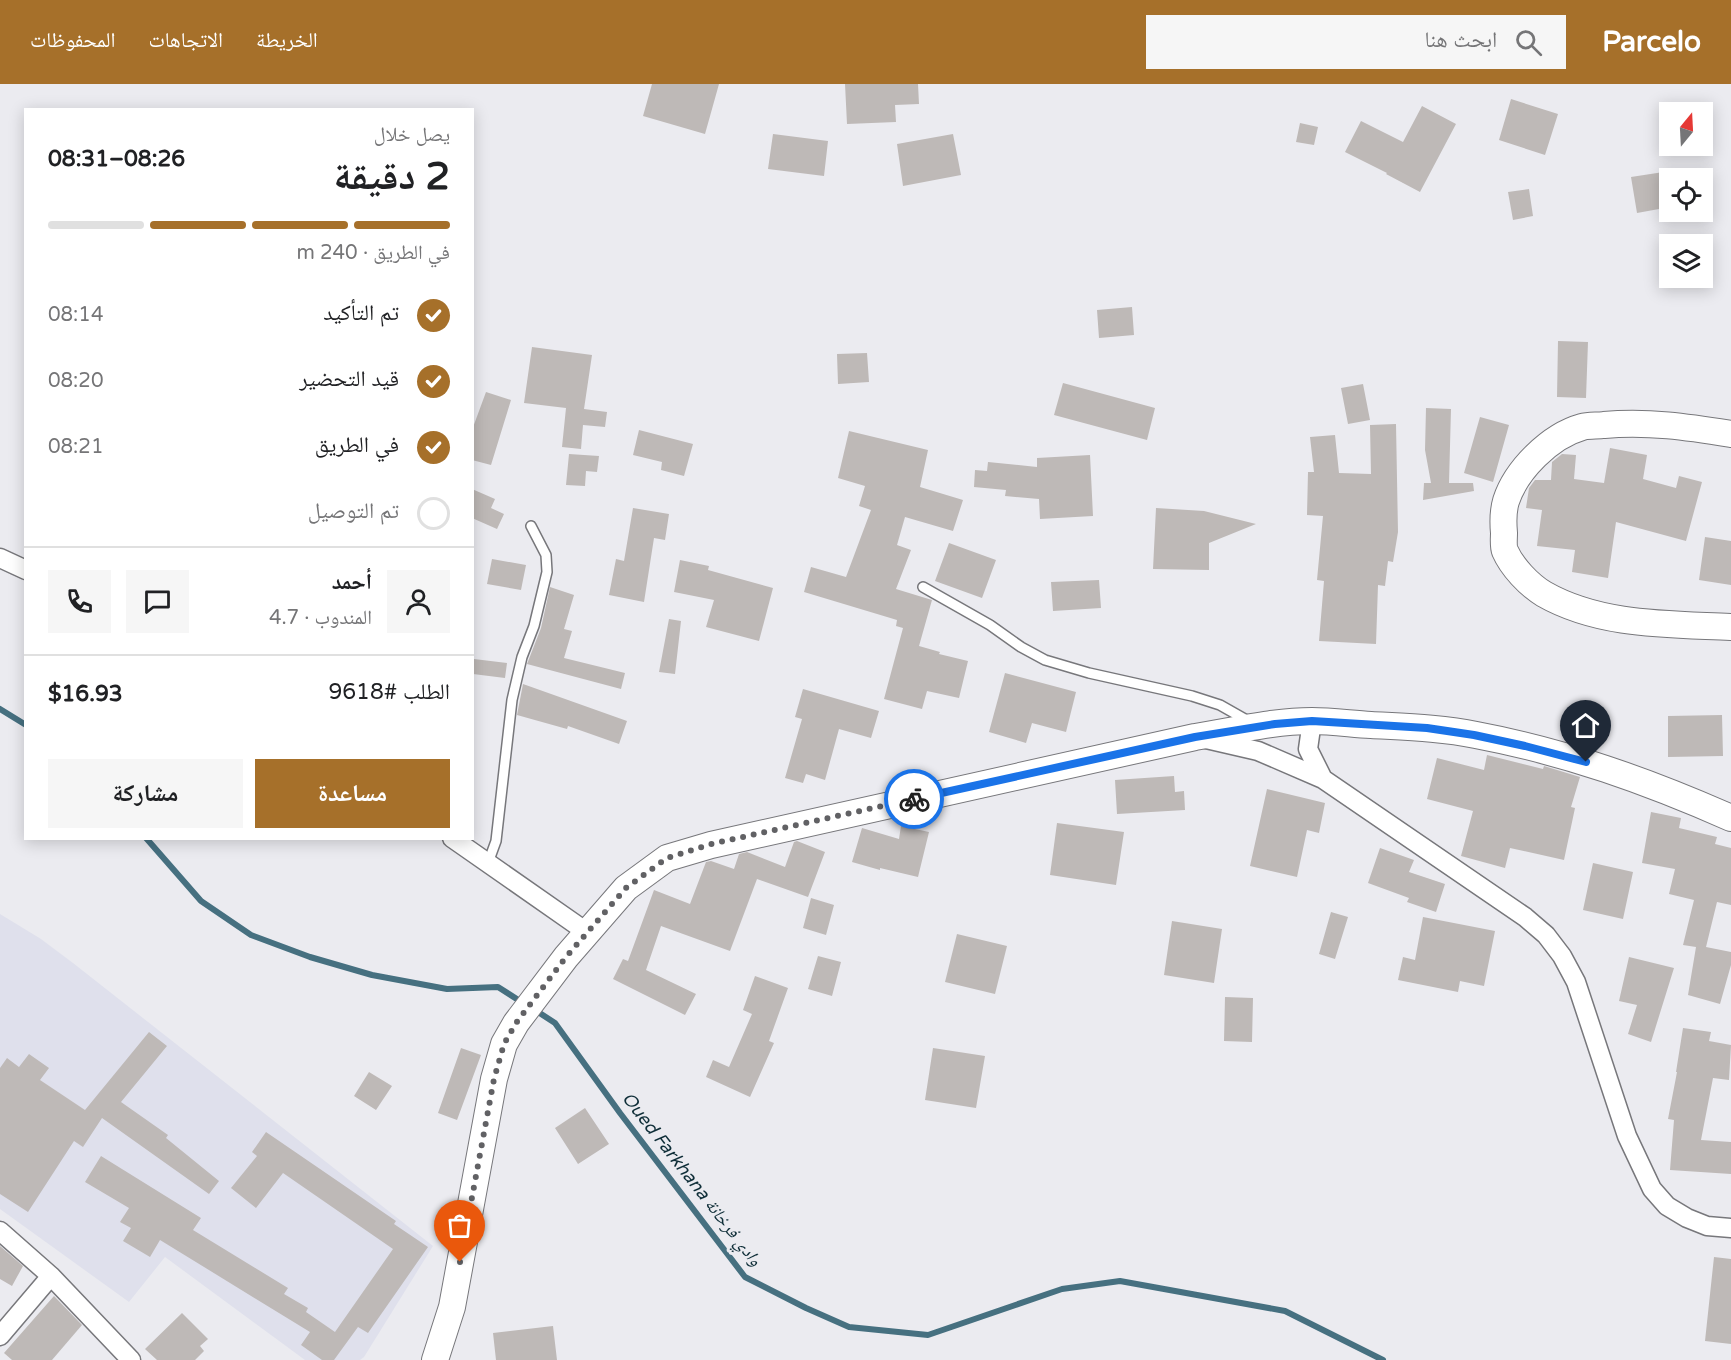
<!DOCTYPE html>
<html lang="ar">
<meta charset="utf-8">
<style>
:root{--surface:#fff;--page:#f6f6f6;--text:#202124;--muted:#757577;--line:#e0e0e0;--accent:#a6702a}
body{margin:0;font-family:"Varela Round","Noto Naskh Arabic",sans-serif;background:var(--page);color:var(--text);direction:rtl;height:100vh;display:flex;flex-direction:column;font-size:22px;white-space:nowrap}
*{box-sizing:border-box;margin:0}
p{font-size:20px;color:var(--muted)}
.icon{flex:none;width:33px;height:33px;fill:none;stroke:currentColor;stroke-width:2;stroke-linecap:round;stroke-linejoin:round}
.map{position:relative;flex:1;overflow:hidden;direction:ltr}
.panel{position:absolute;left:24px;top:24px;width:450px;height:732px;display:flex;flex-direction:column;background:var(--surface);border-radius:0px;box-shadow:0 3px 15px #0003;direction:rtl}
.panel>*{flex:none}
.needle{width:39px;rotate:18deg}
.fabs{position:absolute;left:1659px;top:18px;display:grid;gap:12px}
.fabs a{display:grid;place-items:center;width:54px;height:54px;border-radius:0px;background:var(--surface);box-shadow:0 3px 15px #0003;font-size:30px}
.pin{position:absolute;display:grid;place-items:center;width:51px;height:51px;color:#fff;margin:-62px -26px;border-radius:50% 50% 50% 0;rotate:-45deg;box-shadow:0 0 6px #0007}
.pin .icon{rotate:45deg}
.courier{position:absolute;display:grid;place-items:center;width:60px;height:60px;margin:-30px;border:4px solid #1a73e8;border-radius:50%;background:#fff;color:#222;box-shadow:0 2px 8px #0007}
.headline em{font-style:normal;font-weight:700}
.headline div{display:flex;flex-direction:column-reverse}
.headline{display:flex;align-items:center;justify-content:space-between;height:102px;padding:0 24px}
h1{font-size:39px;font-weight:700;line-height:45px}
.bar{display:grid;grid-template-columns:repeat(4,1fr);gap:9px 6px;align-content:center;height:72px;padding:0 24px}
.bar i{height:8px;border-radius:4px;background:var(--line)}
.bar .active{background:var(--accent)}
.bar p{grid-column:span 4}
.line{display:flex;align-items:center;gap:15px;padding:0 24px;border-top:2px solid var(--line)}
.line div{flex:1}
.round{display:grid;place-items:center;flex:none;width:63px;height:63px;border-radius:0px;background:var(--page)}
ol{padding:0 24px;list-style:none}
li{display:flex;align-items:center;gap:18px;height:66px}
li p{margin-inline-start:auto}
li .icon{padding:6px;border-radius:50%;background:var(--accent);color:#fff;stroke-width:4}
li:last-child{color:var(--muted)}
li i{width:33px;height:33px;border:3px solid var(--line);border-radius:50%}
.cta{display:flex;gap:12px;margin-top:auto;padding:12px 24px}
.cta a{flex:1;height:69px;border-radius:0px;background:var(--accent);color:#fff;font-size:24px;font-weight:700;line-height:69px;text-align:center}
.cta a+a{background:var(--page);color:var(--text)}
header{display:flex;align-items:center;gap:36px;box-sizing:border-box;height:84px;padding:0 30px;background:var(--accent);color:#fff}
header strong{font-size:28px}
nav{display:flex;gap:33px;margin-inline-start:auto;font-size:21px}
.search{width:420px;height:54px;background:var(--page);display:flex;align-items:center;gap:15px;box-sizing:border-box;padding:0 21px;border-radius:0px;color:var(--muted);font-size:22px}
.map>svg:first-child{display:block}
.built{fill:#dfe0ec}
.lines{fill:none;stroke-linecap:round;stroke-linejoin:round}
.stream{stroke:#467080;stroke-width:6}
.building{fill:#beb9b7}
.lane-casing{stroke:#77777b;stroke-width:12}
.street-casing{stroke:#77777b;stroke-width:21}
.secondary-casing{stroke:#77777b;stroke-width:28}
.lane{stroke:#fff;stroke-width:9}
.street{stroke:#fff;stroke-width:18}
.secondary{stroke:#fff;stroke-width:26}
.done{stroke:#616164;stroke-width:6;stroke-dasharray:0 10.8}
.route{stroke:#1a73e8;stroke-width:8}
.labels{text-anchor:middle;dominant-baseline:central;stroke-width:6;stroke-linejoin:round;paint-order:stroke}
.water-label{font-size:18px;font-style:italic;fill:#0f2e38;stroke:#ebebf0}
</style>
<header>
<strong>Parcelo</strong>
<div class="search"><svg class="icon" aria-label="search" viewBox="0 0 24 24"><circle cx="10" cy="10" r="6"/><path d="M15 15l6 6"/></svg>ابحث هنا</div>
<nav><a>الخريطة</a><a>الاتجاهات</a><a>المحفوظات</a></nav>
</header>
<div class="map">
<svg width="1731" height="1276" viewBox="0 0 1731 1276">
<rect width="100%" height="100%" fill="#ebebf0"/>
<!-- built -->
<path class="built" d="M 0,830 L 41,855 L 73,879 L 433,1162 L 364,1273 L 360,1276 L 305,1276 L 165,1173 L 129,1218 L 0,1125 Z"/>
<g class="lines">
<!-- stream -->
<path class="stream" d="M 0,625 L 26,641
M 146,754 L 201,817 L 251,851 L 310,873 L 372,891 L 447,905 L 498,903 L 523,919
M 535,926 L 555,939 L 620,1029 L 745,1193 L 806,1224 L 849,1243 L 928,1251 L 1062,1205 L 1120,1197 L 1285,1227 L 1383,1276"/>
</g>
<!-- building -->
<path class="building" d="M 652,0 L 719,0 L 705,50 L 643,32 Z
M 845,0 L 918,0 L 919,20 L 895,21 L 896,38 L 847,40 Z
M 1511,15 L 1558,30 L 1545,71 L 1499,56 Z
M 1422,22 L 1456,40 L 1420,108 L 1386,90 L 1387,89 L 1345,68 L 1361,37 L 1403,58 Z
M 1300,39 L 1318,43 L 1314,61 L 1296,58 Z
M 773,50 L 828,57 L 824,92 L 768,85 Z
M 953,50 L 961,91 L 903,102 L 897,60 Z
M 1670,87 L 1670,123 L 1637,129 L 1631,93 Z
M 1529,105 L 1533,132 L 1513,136 L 1508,108 Z
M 1132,223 L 1134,251 L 1099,254 L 1097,226 Z
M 1558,257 L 1588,258 L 1586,314 L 1557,313 Z
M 532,263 L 592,271 L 584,325 L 607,328 L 605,343 L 583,341 L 581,365 L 562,363 L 566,324 L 524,319 Z
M 867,269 L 869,298 L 838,300 L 837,270 Z
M 1063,299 L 1155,324 L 1147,356 L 1054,331 Z
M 1363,300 L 1370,336 L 1348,340 L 1341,304 Z
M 486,308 L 511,316 L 491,381 L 472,376 L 472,346 Z
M 1426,324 L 1451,325 L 1449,399 L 1473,399 L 1474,407 L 1423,416 L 1424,399 L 1431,399 L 1425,366 Z
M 1480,333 L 1509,341 L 1493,398 L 1464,389 Z
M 1396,340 L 1398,448 L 1393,478 L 1388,477 L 1385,502 L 1378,501 L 1376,560 L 1319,557 L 1324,497 L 1317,496 L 1323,432 L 1307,431 L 1308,388 L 1314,388 L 1310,353 L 1335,351 L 1339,389 L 1371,390 L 1370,341 Z
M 639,346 L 693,360 L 684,392 L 661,386 L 662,378 L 633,371 Z
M 849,347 L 928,366 L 920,403 L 963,416 L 953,447 L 905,433 L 897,461 L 911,466 L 896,505 L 932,516 L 919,562 L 940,568 L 939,570 L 968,577 L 959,614 L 927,607 L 922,625 L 884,615 L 903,544 L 896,542 L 897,536 L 804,508 L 811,483 L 846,493 L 871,426 L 859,422 L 865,402 L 838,394 Z
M 1610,364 L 1647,371 L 1643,395 L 1676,404 L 1679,392 L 1702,398 L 1686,457 L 1616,438 L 1608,494 L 1572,488 L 1575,466 L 1537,462 L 1542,426 L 1526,424 L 1529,404 L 1535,396 L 1551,396 L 1552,378 L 1562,370 L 1576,371 L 1574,395 L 1604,399 Z
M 569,370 L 599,372 L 597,388 L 586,387 L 585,402 L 566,401 Z
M 1090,371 L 1093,432 L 1040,435 L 1039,415 L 1005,412 L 1006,406 L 974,403 L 975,386 L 987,387 L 988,378 L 1037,383 L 1037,374 Z
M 472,405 L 495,415 L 491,424 L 504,430 L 497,445 L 472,434 Z
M 633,424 L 669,430 L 665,456 L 654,454 L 644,518 L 609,511 L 616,475 L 624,477 Z
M 1156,424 L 1204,427 L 1256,440 L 1209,459 L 1209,486 L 1153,485 Z
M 1705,453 L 1731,457 L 1731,501 L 1699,496 Z
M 949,459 L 996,476 L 982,514 L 935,497 Z
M 492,475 L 526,481 L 521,506 L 487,500 Z
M 680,476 L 709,482 L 708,486 L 773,504 L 759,557 L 706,543 L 714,516 L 674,508 Z
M 1099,496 L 1101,524 L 1053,527 L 1051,498 Z
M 550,503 L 574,511 L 564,545 L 572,547 L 564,574 L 625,589 L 621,605 L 527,580 L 541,544 Z
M 669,535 L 681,537 L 675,590 L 659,588 Z
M 474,575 L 507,579 L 505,594 L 473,590 Z
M 1005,589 L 1076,608 L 1066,648 L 1032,639 L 1026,659 L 989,648 Z
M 523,600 L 627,637 L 619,660 L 568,642 L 567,645 L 517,631 Z
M 803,605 L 879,627 L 871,654 L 839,645 L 825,696 L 806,690 L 803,699 L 785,694 L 802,635 L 795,633 Z
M 1722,631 L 1723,672 L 1668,673 L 1668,632 Z
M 1487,671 L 1543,685 L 1544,682 L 1580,693 L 1571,723 L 1575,724 L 1564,776 L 1510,764 L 1505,784 L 1461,772 L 1473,727 L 1427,715 L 1437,674 L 1484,686 Z
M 1174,692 L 1175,708 L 1184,707 L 1185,726 L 1117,730 L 1115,696 Z
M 1267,705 L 1325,719 L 1319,749 L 1307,746 L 1297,793 L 1250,782 Z
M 1651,728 L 1681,734 L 1679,744 L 1717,753 L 1715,760 L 1731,764 L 1731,821 L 1717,818 L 1706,863 L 1731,868 L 1731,881 L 1720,920 L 1688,911 L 1696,863 L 1683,861 L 1694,816 L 1669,810 L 1675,785 L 1642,779 Z
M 1057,739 L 1124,748 L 1116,801 L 1050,791 Z
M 901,742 L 929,748 L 918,793 L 880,784 L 880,786 L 852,778 L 862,744 L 899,755 Z
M 797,757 L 825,768 L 808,813 L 757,795 L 730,867 L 661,842 L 646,886 L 696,910 L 685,931 L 613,895 L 623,875 L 628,877 L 654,806 L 690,820 L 706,778 L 711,777 L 734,785 L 739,770 L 747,768 L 785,783 L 794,758 Z
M 1380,764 L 1414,776 L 1409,788 L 1445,800 L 1436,828 L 1407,818 L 1409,814 L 1368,799 Z
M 1593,779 L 1633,788 L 1623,835 L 1583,826 Z
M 811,814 L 834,821 L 826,851 L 803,844 Z
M 1331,828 L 1348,833 L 1335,875 L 1319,870 Z
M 1423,833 L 1495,847 L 1484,902 L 1460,897 L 1458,908 L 1398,896 L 1403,873 L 1415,876 Z
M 1172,837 L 1222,845 L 1214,899 L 1164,891 Z
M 957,850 L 1007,862 L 995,910 L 945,898 Z
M 818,872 L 841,878 L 832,912 L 808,905 Z
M 1629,873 L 1674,884 L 1651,958 L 1628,950 L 1637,921 L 1619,917 Z
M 755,892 L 788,904 L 769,957 L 774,959 L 750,1013 L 706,993 L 713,976 L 729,983 L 752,930 L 743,926 Z
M 1225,913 L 1253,914 L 1252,958 L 1224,957 Z
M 1683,944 L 1711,948 L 1709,957 L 1731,961 L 1729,996 L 1713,994 L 1701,1056 L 1731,1058 L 1731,1090 L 1670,1086 L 1674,1036 L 1668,1035 L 1677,988 L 1676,988 Z
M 149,948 L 167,962 L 121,1018 L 168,1051 L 166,1054 L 219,1097 L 209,1110 L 102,1034 L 83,1063 L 74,1057 L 28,1128 L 0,1110 L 0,984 L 7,974 L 19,983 L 29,970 L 49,984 L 40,996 L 85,1026 Z
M 461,964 L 481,971 L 457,1036 L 438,1029 Z
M 933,964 L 985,972 L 976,1024 L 925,1016 Z
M 369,988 L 392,1002 L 376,1026 L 354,1012 Z
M 585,1024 L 609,1060 L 578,1080 L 555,1044 Z
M 266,1048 L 396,1137 L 394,1140 L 428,1163 L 368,1249 L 358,1243 L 334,1276 L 322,1276 L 301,1261 L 310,1248 L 160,1156 L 150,1173 L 123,1157 L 131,1144 L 120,1138 L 129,1124 L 85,1098 L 101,1072 L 201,1134 L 193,1146 L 288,1204 L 284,1210 L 308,1224 L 306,1228 L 335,1248 L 393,1165 L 283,1089 L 256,1124 L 231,1104 L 257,1072 L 252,1068 Z
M 0,1162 L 23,1182 L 12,1202 L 0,1195 Z
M 1714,1173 L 1731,1175 L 1731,1260 L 1705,1257 Z
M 54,1212 L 82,1241 L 52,1276 L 12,1276 L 4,1269 Z
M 182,1229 L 208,1255 L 200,1262 L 204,1267 L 195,1276 L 157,1276 L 145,1265 Z
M 553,1242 L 557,1276 L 496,1276 L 493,1249 Z"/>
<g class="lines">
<!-- lane casing -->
<g class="lane-casing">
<path id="lane" d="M 923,503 L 990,541 L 1021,563 L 1045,576 L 1089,589 L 1192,612 L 1220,621 L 1250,638
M 488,779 L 496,757 L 512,616 L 522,573 L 534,542 L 547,488 L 546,471 L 531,442"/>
</g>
<!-- street casing -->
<g class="street-casing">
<path id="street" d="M 0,474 L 26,486
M 1312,637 L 1308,665 L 1323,695 L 1525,833 L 1546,851 L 1562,872 L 1576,898 L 1627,1052 L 1652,1105 L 1667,1122 L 1687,1134 L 1707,1142 L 1731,1144
M 1206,655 L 1258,667 L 1323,695
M 452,754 L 588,849
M 0,1147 L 51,1192 L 131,1276
M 0,1252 L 51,1192"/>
</g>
<!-- secondary casing -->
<g class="secondary-casing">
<path id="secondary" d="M 1731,350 C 1688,343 1648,337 1604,341 C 1597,342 1589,341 1582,343 C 1550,352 1516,386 1506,417 C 1503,427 1503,438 1504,449 C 1504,454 1503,462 1505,467 C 1512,483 1529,501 1544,510 C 1600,542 1669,540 1731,543
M 435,1276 L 452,1223 L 494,995 L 504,960 L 516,939 L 566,873 L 626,804 L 667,774 L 711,761 L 1195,653 C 1233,647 1273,637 1312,637 C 1332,637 1352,640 1371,641 C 1406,643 1442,644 1476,651 C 1566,668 1647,697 1731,734"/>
</g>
<!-- lane -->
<use href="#lane" class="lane"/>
<!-- street -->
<use href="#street" class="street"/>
<!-- secondary -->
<use href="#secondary" class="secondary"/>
</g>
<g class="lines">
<!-- done -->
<path class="done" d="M 460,1178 L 494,995 L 504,960 L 516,939 L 566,873 L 626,804 L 667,774 L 711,760 L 914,715"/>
<!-- route -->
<path class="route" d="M 914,715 L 1195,653 L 1275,640 L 1312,637 L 1427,644 L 1474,651 L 1525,662 L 1586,678"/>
</g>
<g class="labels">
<!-- water labels -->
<g class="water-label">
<text transform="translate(692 1095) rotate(52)">Oued Farkhana وادي فرخانة</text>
</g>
</g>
</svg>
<div class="fabs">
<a><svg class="needle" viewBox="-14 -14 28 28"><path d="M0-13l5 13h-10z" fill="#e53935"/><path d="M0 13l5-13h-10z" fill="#757577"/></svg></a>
<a><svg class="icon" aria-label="locate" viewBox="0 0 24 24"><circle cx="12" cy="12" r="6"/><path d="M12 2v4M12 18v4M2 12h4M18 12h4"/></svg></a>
<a><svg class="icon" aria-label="layers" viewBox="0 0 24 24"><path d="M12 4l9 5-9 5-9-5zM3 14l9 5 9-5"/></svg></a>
</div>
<div class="pin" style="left:460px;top:1178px;background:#ea580c"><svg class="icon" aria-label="bag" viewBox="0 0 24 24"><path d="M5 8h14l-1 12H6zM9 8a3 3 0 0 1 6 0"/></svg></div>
<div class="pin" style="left:1586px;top:678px;background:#1f2937"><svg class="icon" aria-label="home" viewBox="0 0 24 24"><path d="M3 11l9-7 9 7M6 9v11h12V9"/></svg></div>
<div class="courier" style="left:914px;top:715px"><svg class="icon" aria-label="bike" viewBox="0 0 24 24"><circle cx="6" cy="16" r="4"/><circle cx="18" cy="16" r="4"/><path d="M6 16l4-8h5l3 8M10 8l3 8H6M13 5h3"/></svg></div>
<section class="panel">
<div class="headline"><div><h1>2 دقيقة</h1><p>يصل خلال</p></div><em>08:26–08:31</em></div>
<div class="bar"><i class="active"></i><i class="active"></i><i class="active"></i><i></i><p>في الطريق · 240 m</p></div>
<ol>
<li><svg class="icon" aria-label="check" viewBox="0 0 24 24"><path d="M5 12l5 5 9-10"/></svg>تم التأكيد<p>08:14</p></li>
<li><svg class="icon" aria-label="check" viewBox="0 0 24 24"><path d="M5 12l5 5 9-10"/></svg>قيد التحضير<p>08:20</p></li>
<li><svg class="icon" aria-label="check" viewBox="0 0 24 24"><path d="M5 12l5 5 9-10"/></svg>في الطريق<p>08:21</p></li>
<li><i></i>تم التوصيل</li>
</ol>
<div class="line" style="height:108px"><a class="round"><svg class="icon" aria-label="person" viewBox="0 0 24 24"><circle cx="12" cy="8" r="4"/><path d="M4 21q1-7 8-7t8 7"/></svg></a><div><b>أحمد</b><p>المندوب · 4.7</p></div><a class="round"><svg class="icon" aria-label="chat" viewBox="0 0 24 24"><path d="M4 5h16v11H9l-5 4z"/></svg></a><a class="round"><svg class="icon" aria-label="phone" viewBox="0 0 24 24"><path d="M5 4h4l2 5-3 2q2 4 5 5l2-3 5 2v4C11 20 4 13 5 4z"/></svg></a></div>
<div class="line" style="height:78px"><div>الطلب #9618</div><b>$16.93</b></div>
<div class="cta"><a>مساعدة</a><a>مشاركة</a></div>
</section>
</div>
